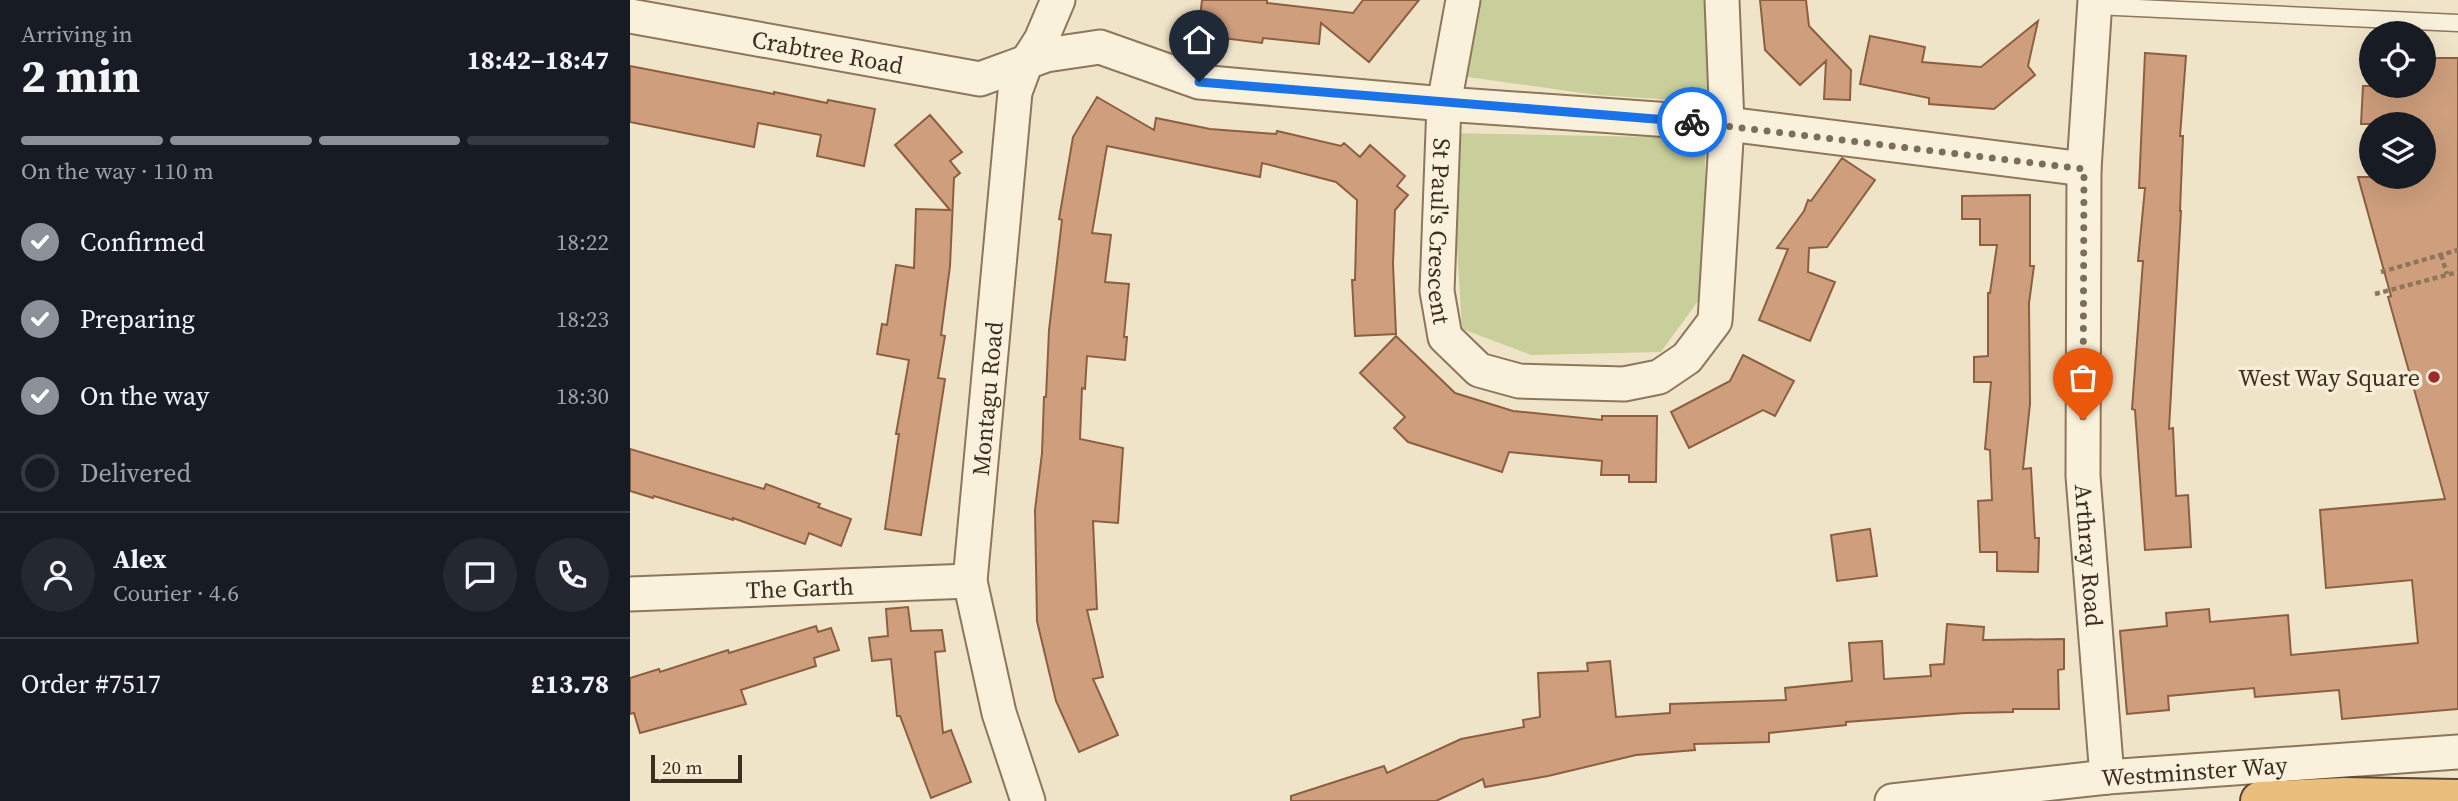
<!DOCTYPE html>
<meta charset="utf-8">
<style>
:root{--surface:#171b24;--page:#242831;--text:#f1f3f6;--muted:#9ea1a6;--line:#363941;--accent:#8c9099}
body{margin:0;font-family:"Source Serif 4",serif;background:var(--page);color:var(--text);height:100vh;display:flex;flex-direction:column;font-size:26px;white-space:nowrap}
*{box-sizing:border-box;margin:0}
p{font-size:23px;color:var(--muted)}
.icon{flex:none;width:38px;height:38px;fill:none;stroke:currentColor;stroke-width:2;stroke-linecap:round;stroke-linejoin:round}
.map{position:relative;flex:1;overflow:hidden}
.panel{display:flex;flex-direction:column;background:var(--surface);width:630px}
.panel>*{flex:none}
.controls{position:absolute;left:1729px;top:21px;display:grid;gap:14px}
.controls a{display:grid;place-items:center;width:77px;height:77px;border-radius:50%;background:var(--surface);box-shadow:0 7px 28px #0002;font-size:35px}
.scale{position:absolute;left:21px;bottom:18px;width:91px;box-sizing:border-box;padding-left:7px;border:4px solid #3d2e20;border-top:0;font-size:19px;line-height:24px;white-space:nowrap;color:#3d2e20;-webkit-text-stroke:5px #f7eed8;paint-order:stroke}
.pin{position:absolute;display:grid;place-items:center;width:60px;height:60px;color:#fff;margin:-72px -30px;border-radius:50% 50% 50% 0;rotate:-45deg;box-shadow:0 0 7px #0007}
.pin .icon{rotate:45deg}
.courier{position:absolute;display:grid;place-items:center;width:70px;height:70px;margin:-35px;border:5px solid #1a73e8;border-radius:50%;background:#fff;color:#222;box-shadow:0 2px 9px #0007}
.head em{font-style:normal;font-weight:700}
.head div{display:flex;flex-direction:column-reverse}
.head{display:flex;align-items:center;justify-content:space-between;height:119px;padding:0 21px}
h1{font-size:46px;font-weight:700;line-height:52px}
.bar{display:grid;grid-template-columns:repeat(4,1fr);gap:10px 7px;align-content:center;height:84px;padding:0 21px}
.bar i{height:9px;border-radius:5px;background:var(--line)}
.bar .on{background:var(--accent)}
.bar p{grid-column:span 4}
.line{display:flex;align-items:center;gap:18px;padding:0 21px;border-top:2px solid var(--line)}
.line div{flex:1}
.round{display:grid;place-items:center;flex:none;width:74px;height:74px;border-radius:37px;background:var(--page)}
ol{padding:0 21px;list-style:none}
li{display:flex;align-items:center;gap:21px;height:77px}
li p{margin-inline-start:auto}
li .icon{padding:7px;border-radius:50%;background:var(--accent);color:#fff;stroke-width:4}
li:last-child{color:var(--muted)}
li i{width:38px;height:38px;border:4px solid var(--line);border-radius:50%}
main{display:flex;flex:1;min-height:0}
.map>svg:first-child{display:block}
.green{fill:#c9cf9b}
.building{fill:#cf9f7d;stroke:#8d5f41;stroke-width:2}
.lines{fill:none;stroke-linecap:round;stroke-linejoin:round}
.service-casing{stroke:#8d765c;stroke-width:19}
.minor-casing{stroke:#8d765c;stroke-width:37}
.trunk-casing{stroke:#5b4430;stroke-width:42}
.path{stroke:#8d765c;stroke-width:4.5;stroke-dasharray:5 3.5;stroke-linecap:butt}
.service{stroke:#faf1dc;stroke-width:16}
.minor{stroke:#faf1dc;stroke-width:33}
.trunk{stroke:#eabe7c;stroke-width:38}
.done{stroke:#7c6e5b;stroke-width:7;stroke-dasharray:0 12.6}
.route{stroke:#1a73e8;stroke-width:9}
.poi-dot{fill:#9e2a2b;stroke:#f7eed8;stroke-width:2.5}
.labels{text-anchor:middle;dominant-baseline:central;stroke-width:7;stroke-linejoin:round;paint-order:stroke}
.street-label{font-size:24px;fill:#3d2e20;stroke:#f7eed8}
.poi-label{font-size:24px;fill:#3d2e20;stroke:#f7eed8;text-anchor:end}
</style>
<main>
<section class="panel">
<div class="head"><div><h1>2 min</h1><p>Arriving in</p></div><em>18:42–18:47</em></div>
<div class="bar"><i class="on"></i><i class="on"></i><i class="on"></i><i></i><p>On the way · 110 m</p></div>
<ol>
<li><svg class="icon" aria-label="check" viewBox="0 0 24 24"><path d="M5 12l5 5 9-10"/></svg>Confirmed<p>18:22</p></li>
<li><svg class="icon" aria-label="check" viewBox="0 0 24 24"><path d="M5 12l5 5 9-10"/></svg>Preparing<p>18:23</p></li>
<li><svg class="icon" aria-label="check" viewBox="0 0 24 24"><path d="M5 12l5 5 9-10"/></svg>On the way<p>18:30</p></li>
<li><i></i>Delivered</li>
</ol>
<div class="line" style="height:126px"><a class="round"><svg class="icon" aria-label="person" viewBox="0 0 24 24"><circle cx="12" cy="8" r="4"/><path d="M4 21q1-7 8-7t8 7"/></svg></a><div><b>Alex</b><p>Courier · 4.6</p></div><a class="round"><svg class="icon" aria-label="chat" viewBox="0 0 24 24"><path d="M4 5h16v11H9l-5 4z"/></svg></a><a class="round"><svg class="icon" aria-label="phone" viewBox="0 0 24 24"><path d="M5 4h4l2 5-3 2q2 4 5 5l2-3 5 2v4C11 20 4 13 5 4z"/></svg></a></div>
<div class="line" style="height:91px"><div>Order #7517</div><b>£13.78</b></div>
</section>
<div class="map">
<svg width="1828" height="801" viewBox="0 0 1828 801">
<rect width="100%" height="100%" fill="#f0e4c8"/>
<!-- green -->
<path class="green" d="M 843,0 L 1074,0 L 1078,102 L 966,95 L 831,76 Z
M 820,133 L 1075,138 L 1076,290 L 1031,352 L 901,355 L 832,329 Z"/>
<!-- building -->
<path class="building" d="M 572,0 L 637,0 L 637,3 L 723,13 L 733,0 L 789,0 L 739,62 L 691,23 L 689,44 L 633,38 L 632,43 L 568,35 Z
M 1130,0 L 1176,0 L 1179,26 L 1221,70 L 1220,100 L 1194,99 L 1196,61 L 1170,85 L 1135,50 Z
M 1408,21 L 1398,66 L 1405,75 L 1364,109 L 1299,104 L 1299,98 L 1230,84 L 1240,36 L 1295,47 L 1292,62 L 1351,67 Z
M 1515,53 L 1556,56 L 1550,136 L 1553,136 L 1550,211 L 1551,211 L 1539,429 L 1543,428 L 1546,496 L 1558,495 L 1561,547 L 1515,550 L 1505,410 L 1502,409 L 1513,261 L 1508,261 L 1515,188 L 1509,188 Z
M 1794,58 L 1828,58 L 1828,709 L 1712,719 L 1709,690 L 1625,697 L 1624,688 L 1538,696 L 1539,710 L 1497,714 L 1490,631 L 1537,626 L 1536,613 L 1579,609 L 1580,622 L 1658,615 L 1661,655 L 1788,643 L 1782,580 L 1696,588 L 1690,510 L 1815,499 L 1758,297 L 1761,296 L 1728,177 L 1794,177 L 1794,124 L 1731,124 L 1733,86 L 1794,86 Z
M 0,66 L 144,94 L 144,92 L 197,103 L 198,100 L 245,109 L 234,166 L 187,156 L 191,135 L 128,123 L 124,147 L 0,122 Z
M 467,97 L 524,130 L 526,118 L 580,129 L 646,134 L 647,131 L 711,146 L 714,143 L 730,157 L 740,145 L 775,176 L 767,186 L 778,195 L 765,210 L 763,264 L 766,334 L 725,336 L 722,280 L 725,280 L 727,200 L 706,182 L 632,163 L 630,177 L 477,146 L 462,233 L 481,235 L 475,282 L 499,284 L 494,337 L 497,337 L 495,360 L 457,356 L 455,389 L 452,388 L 450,439 L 493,448 L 488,523 L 463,521 L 467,609 L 457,610 L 473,677 L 463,679 L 488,735 L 449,752 L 426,701 L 407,621 L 405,510 L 412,453 L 414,397 L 416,397 L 419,330 L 432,220 L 429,219 L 443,137 Z
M 300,115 L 332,152 L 320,161 L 330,173 L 324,178 L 320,266 L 311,335 L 315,336 L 308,378 L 315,379 L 291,535 L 255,529 L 269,434 L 266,434 L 279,360 L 247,354 L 252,324 L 257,325 L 266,265 L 284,268 L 286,209 L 320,210 L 265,145 Z
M 1212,158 L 1245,180 L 1197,247 L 1179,248 L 1178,272 L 1205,282 L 1180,341 L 1129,320 L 1158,249 L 1147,248 L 1174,211 L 1178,200 L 1181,201 Z
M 1400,195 L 1400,266 L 1404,266 L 1399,303 L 1400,404 L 1393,469 L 1401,468 L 1405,538 L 1409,538 L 1408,572 L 1367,571 L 1367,552 L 1350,552 L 1348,501 L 1362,500 L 1360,450 L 1355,449 L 1361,382 L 1344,382 L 1344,357 L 1358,356 L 1358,293 L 1360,293 L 1367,245 L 1350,245 L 1350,219 L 1332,219 L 1332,196 Z
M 766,336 L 825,393 L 883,411 L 972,420 L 972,416 L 1027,416 L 1026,482 L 999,482 L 999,475 L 971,475 L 972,461 L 879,452 L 872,472 L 778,442 L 764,428 L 775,417 L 730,373 Z
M 1113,355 L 1164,381 L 1145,416 L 1133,410 L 1059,448 L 1041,412 L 1100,381 Z
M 0,449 L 134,489 L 136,484 L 190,504 L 188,507 L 221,519 L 211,546 L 179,533 L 175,544 L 103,518 L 103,520 L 24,496 L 23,498 L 0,491 Z
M 1240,529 L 1247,576 L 1207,581 L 1201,535 Z
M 278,607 L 281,631 L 312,630 L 315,651 L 305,652 L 313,733 L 321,730 L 341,782 L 301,798 L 270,716 L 267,716 L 261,659 L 242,661 L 239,638 L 258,636 L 256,609 Z
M 1317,624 L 1354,627 L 1353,640 L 1434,639 L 1434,669 L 1428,670 L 1429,709 L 1383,709 L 1383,712 L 1335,713 L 1216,722 L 1216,725 L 1139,733 L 1139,742 L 1064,744 L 1065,750 L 1006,755 L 918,776 L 855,787 L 853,779 L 806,801 L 661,801 L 661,796 L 754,766 L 757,773 L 831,739 L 894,727 L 893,720 L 910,717 L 908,673 L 958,671 L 957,663 L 980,661 L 986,717 L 1040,713 L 1040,704 L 1156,700 L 1155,688 L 1222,681 L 1219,643 L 1252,641 L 1254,679 L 1301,676 L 1300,665 L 1314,664 Z
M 186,626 L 188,632 L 201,628 L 209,650 L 184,658 L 186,666 L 111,690 L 116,704 L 10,733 L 4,713 L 0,714 L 0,678 L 29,669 L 30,672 L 98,650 L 99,653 Z"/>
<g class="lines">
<!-- service casing -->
<g class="service-casing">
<path id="service" d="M 1465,6 L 1828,23"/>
</g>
<!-- minor casing -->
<g class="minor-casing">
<g id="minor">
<path id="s1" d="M 833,0 L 814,104 L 807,291 L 815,337 L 849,370 L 889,381 L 994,384 L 1029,377 L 1057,358 L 1085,321 L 1097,124 L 1092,0"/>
<path id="s2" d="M 1465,0 L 1454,169 L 1453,476 L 1477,777"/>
<path id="s3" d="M 0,16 L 350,79 L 416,55 L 470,47 L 569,82 L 814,104 L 1097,124 L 1454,169"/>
<path id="s4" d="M 0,594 L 340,581"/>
<path id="s5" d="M 398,801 L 369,713 L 340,581 L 385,92 L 395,65 L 411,40 L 428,0"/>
<path id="s6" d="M 1262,801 L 1477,777 L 1828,752"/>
</g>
</g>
<!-- trunk casing -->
<g class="trunk-casing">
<path id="trunk" d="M 1630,801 L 1714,797 L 1828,799"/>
</g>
<!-- path -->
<path class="path" d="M 1811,255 L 1817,274
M 1751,272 L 1828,250
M 1745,294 L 1828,272"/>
<!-- service -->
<use href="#service" class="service"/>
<!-- minor -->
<use href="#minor" class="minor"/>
<!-- trunk -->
<use href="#trunk" class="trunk"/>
</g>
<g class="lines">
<!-- done -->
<path class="done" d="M 1062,122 L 1454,169 L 1453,420"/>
<!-- route -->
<path class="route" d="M 569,82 L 1062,122"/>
</g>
<!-- markers -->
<circle class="poi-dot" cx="1804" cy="377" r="7"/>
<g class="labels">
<!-- street labels -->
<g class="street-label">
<text stroke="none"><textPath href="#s3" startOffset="201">Crabtree Road</textPath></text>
<text stroke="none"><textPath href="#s1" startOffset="233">St Paul's Crescent</textPath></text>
<text stroke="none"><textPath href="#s5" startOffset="411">Montagu Road</textPath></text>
<text stroke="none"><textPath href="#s2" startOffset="556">Arthray Road</textPath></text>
<text stroke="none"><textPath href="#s4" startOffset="170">The Garth</textPath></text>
<text stroke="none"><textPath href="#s6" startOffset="304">Westminster Way</textPath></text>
</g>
<!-- poi labels -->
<g class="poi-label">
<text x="1790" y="377">West Way Square</text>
</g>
</g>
</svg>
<div class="controls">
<a><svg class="icon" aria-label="locate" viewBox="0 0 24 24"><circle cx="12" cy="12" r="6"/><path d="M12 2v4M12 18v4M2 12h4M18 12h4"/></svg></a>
<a><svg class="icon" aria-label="layers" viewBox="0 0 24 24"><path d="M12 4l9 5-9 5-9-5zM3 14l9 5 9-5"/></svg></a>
</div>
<div class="scale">20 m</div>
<div class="pin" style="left:1453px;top:420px;background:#ea580c"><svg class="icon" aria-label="bag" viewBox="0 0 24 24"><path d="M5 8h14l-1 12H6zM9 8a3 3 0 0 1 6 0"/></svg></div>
<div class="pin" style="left:569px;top:82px;background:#1f2937"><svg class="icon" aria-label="home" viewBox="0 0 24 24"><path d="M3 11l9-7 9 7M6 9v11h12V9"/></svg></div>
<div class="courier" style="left:1062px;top:122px"><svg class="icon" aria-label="bike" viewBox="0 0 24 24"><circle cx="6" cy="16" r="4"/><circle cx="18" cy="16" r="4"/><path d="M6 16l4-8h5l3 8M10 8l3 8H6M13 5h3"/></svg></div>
</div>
</main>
